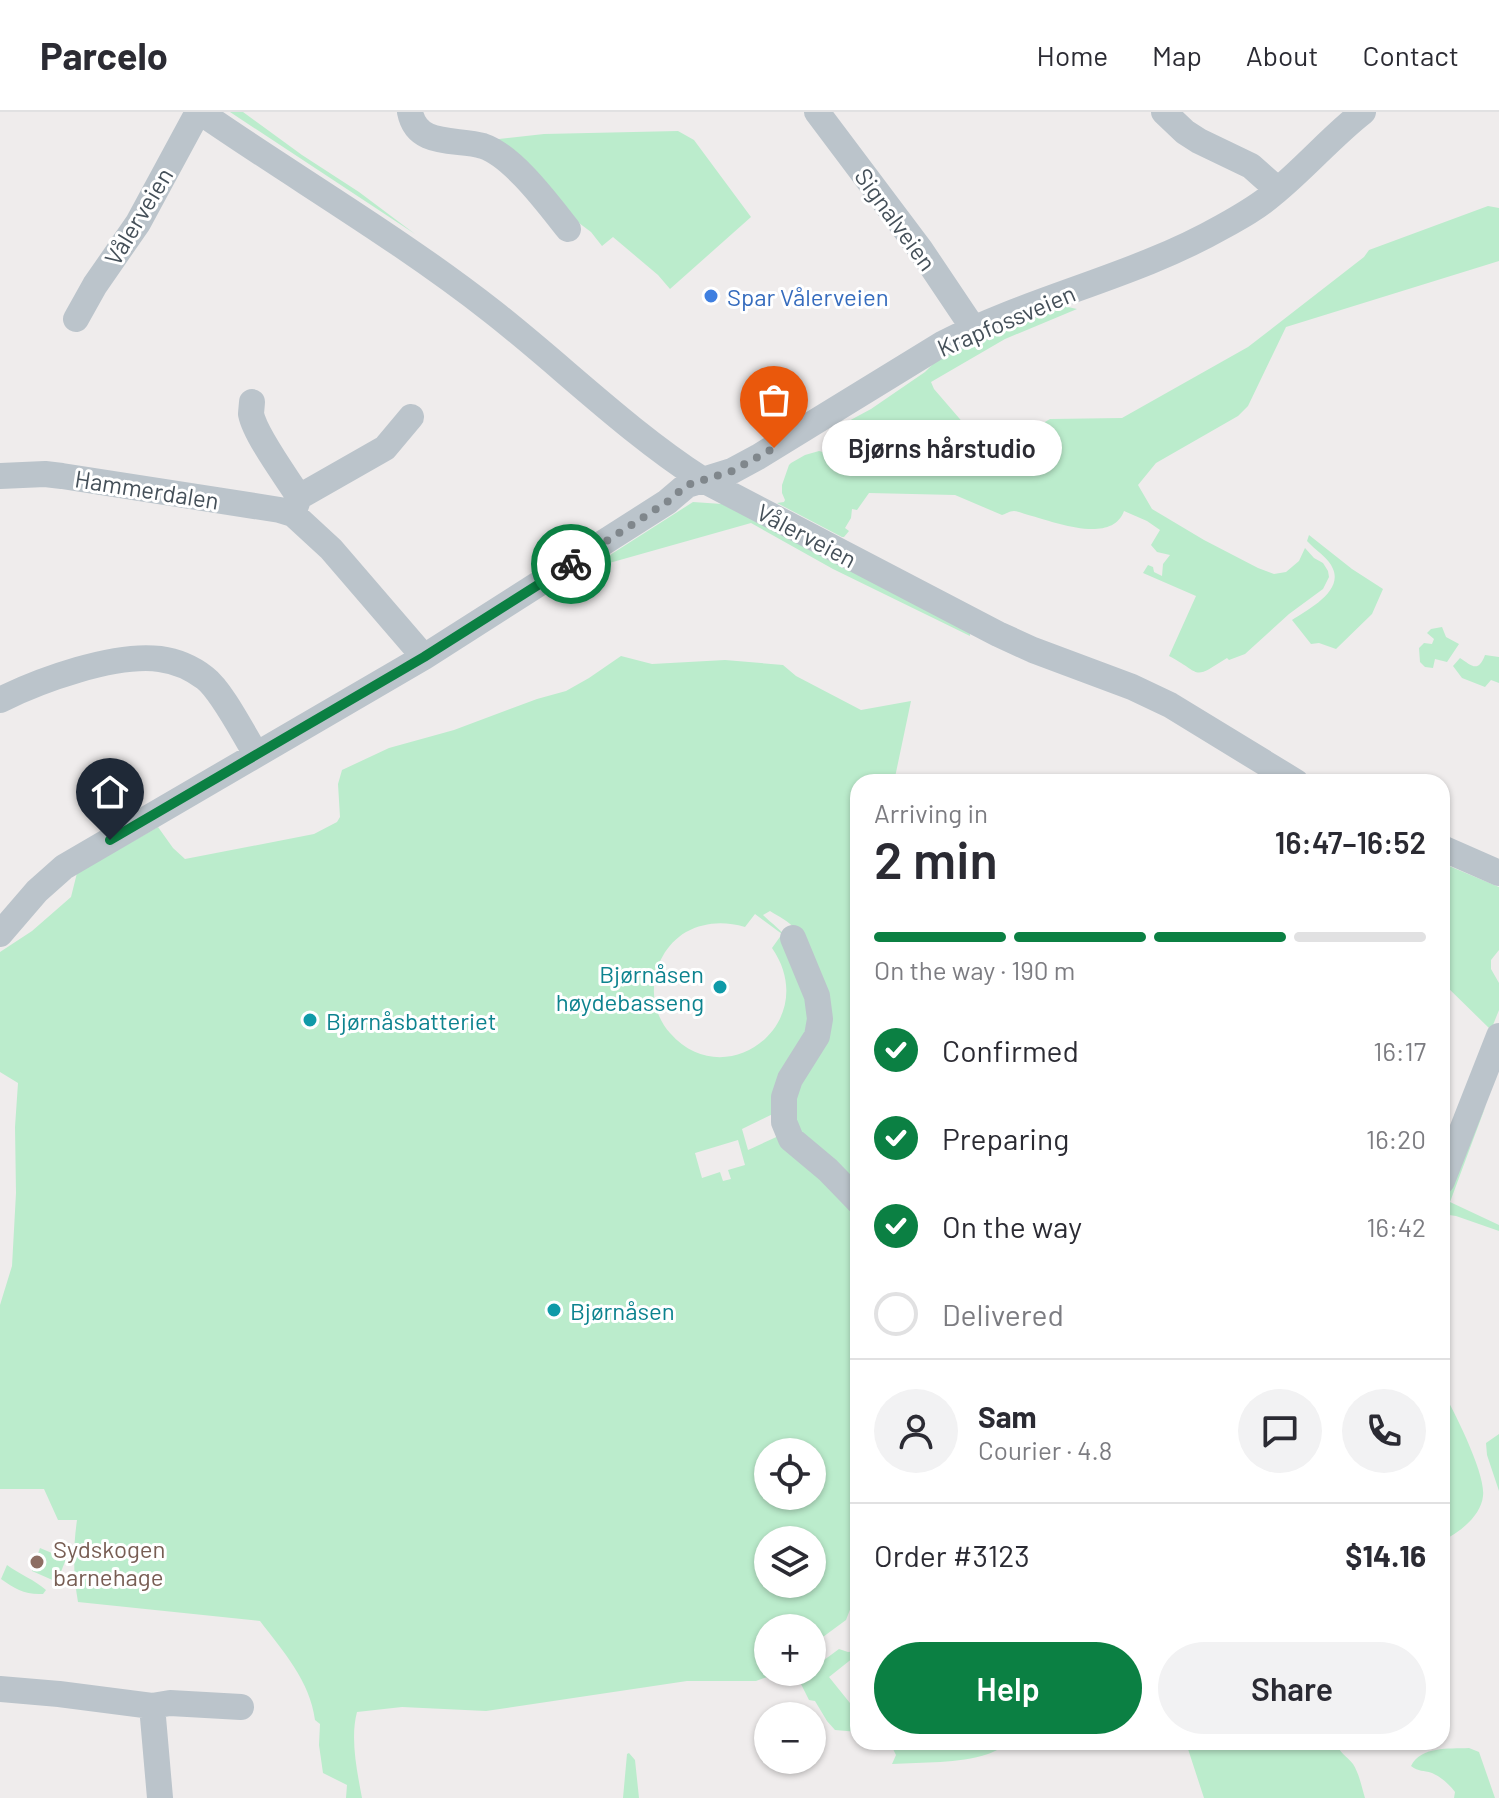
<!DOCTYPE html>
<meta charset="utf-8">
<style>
:root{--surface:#fff;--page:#f2f2f3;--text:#2b2b33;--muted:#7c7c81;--line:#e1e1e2;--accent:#0b8043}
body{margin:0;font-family:Barlow,sans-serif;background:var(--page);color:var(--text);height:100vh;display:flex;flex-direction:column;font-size:30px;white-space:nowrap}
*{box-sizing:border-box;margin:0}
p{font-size:26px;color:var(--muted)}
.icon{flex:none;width:44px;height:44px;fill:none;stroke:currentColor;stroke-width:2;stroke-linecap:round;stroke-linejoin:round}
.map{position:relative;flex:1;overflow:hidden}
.panel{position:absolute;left:850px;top:662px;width:600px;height:976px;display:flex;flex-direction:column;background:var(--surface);border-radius:24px;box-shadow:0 2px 6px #0004}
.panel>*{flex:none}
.tools{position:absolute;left:754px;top:1326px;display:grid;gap:16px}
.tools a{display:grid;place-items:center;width:72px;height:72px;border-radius:50%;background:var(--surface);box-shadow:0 2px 6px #0004;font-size:40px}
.pin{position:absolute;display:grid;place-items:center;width:68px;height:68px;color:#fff;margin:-82px -34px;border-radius:50% 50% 50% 0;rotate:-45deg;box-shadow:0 0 8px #0007}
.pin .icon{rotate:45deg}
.courier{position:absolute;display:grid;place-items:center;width:80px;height:80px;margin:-40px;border:6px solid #0b8043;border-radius:50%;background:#fff;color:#222;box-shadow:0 2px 10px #0007}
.bubble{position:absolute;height:56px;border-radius:28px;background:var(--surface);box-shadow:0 2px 6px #0004;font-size:26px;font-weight:600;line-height:56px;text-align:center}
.overview em{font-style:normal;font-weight:600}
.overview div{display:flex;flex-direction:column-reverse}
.overview{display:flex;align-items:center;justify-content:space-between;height:136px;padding:0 24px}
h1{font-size:52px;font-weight:600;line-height:60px}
.bar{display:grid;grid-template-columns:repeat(4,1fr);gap:12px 8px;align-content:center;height:96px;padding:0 24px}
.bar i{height:10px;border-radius:6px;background:var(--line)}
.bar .current{background:var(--accent)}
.bar p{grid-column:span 4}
.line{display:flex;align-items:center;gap:20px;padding:0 24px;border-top:2px solid var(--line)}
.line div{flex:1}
.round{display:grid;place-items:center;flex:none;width:84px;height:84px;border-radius:42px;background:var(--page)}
ol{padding:0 24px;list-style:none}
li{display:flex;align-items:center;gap:24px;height:88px}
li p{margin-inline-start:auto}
li .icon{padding:8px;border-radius:50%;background:var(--accent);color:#fff;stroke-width:4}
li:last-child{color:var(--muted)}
li i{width:44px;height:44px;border:4px solid var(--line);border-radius:50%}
.primary-button{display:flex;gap:16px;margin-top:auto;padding:16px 24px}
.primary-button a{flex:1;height:92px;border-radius:48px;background:var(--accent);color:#fff;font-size:32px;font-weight:600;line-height:92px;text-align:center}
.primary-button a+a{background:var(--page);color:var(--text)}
header{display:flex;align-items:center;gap:48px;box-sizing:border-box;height:112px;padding:0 40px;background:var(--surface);border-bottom:2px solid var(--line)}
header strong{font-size:38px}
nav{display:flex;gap:44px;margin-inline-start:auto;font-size:28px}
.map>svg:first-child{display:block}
.green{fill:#bbeccc;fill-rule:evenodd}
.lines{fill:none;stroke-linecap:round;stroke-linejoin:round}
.minor{stroke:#bbc4cb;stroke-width:26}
.done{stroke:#80878c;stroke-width:8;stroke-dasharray:0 14.4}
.route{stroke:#0b8043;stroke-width:10}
.shop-dot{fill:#3f7fe0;stroke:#fff;stroke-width:3}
.culture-dot{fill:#0f9aa8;stroke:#fff;stroke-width:3}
.education-dot{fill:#8d6e63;stroke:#fff;stroke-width:3}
.labels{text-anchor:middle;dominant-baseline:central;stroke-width:6;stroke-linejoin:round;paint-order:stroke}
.street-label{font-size:24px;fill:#455059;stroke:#fff}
.shop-label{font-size:24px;fill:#366cbe;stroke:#fff;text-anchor:start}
.culture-label{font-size:24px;fill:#0d838f;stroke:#fff;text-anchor:start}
.education-label{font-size:24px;fill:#785e54;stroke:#fff;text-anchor:start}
</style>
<header>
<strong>Parcelo</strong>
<nav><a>Home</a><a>Map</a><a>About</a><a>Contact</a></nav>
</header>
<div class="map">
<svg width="1499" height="1686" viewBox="0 0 1499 1686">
<rect width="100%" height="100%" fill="#efecec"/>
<!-- green -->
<path class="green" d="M 230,0 L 243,0 L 302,43 L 359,80 L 415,122 Z
M 678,19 L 694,28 L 751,105 L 670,177 L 658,163 L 613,125 L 602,134 L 591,120 L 555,93 L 490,28 L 544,22 Z
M 1488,94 L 1499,96 L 1499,149 L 1286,215 L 1248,294 L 1238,304 L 1156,351 L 1138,373 L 1152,397 L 1204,428 L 1258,456 L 1274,462 L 1286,460 L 1299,449 L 1305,436 L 1314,446 L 1323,451 L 1328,459 L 1329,465 L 1323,477 L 1289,502 L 1245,542 L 1229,548 L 1227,546 C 1191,569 1203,562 1169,544 L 1196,484 L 1143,461 L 1148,453 L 1153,455 L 1154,460 L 1162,464 L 1163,452 L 1170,443 L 1157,440 L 1151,433 L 1160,418 L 1147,409 L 1124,399 C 1112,432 1057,411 1032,404 C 1027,403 1019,399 1014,399 C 1009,399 1006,402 1002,403 L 955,383 L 869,381 L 857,398 L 852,397 L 851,406 L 845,416 L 849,419 L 844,425 L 842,425 L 777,391 L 784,390 L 785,388 L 782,381 L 782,373 L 789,353 L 791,351 L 805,343 L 819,339 L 834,343 L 838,339 L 836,333 L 842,330 L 842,316 L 845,311 L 871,297 L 925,260 L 942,243 L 1059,193 L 1077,197 L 1005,227 L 931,270 L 934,277 L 990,342 L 1050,307 L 1122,306 L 1248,235 L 1364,145 L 1369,138 Z
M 693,390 L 722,392 L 970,518 L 970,524 L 833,457 L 751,411 L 588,457 Z
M 1309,423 L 1352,457 L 1383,477 L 1372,502 L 1336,537 L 1319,531 L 1311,532 L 1292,508 C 1307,498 1343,480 1333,457 C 1329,446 1315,438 1307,429 Z
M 1442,515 L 1446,525 L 1459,532 L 1447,550 L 1435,547 L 1433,556 L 1425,555 L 1420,550 L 1419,536 L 1424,531 L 1432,532 L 1434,527 L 1427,521 L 1431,517 Z
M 1485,543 L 1499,545 L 1499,571 L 1491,568 L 1485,575 L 1462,566 L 1453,554 L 1460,546 C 1471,553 1478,562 1485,543 Z
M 621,544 L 652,552 L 725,548 L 783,553 L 796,564 L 861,598 L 911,589 L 894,670 L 858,670 L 858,1082 C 848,1072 838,1061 828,1051 C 817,1041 799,1033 792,1018 C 769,971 823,945 825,905 C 826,886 816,868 809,852 C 804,841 801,827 795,817 C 790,810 778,804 770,799 L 763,803 C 771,811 784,820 789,829 C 800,847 821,900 814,919 C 812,927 805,934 801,941 C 790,957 778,978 779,999 L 742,1017 L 748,1038 L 783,1022 L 788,1031 L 826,1064 L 858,1096 L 858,1495 L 851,1495 L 846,1508 L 812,1533 L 812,1516 L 768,1516 L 768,1560 L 812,1560 L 812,1550 L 820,1551 L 839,1537 L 848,1540 L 858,1539 L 858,1542 L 829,1565 L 858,1601 L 858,1620 L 835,1618 L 827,1609 L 815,1589 L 809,1588 L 800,1570 L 791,1563 L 767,1565 L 756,1569 L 687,1569 L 486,1599 L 402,1595 L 357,1600 C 350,1626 357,1659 362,1686 L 346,1686 L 347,1673 L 323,1661 L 319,1633 L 320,1612 L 315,1608 C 310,1569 283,1539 260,1509 L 78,1490 C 73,1462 73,1436 77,1408 L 58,1408 L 44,1377 L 0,1377 L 0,1193 L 12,1154 L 16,1081 L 15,1015 L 18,971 L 0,960 L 0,840 L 32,819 L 71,785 L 77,761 L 158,715 L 173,736 L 185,747 L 314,722 L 337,710 L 340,705 L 338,672 L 342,658 L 389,636 L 454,618 L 537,587 L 566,579 L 589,566 ZM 755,802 L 782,822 L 772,836 C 823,910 726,985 670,921 C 659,909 653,892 654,876 C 655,853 666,832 686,820 C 705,810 724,809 745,815 ZM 738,1028 L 745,1053 L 728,1058 L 731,1067 L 723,1069 L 720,1060 L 702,1066 L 695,1041 ZM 768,1340 L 812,1340 L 812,1384 L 768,1384 ZM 768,1428 L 812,1428 L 812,1472 L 768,1472 Z
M 1442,751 L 1499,775 L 1499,838 L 1491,848 L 1491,857 L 1499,871 L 1499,898 L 1491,918 L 1442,870 Z
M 1486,993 L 1450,1090 L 1499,1113 L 1499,1119 L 1456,1104 L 1442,1102 L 1442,1092 Z
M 1442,1278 C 1454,1299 1486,1362 1483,1384 C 1481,1404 1459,1421 1442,1429 Z
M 1499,1322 L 1499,1379 L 1487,1343 L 1486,1331 Z
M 40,1436 L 66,1447 L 57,1470 L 32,1459 Z
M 7,1453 C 19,1462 35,1468 46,1478 L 43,1482 C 25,1483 15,1477 1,1467 Z
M 967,1630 L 1010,1630 C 1003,1634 995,1640 988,1642 C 958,1652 923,1650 892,1652 L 896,1643 L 892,1635 C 911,1636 951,1641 967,1630 Z
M 1189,1630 L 1336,1630 C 1339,1641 1347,1644 1353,1652 C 1359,1661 1362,1676 1365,1686 L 1204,1686 L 1188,1637 Z
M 1469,1636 L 1479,1640 L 1495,1686 L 1454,1686 L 1455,1680 C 1449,1672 1441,1665 1432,1661 C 1423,1658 1419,1660 1411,1654 C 1421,1634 1448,1637 1469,1636 Z
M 629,1641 L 635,1648 L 639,1686 L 623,1686 L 627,1642 Z"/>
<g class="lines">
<!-- minor -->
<path class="minor" d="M 200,0 C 297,67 400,127 493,200 C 563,255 627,319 703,368 L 998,522 L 1033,538 L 1132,575 L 1170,593 L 1296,670
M 410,0 C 417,36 457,26 483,34 C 513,44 548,92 568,117
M 817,0 L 920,137 L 973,216
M 1164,0 L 1185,20 L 1199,29 L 1251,54 L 1269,70 L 1273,82
M 76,207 L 95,173 L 138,111 L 198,0
M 252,290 C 252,291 251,301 251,302 C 255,323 287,366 299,385
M 0,364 L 45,362 L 62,364 L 280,398 L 293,402 L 331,437 L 424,545
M 293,402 L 299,385 L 385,336 L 411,305
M 0,588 C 40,568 115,541 160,547 C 175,549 192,556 205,566 C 222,579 244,623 256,642
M 1442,736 L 1499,761
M 0,822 L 37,779 L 64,755 L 424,545 L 667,390 L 687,373 L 732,359 L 758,345 L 942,232 C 1032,185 1134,165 1222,115 C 1240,105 1258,95 1273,82 C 1305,56 1331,25 1363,0
M 793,826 L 817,884 L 820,907 L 817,924 L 790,967 L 784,985 L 784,1010 L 791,1027 L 828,1058 L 858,1089
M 1442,1069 L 1499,924
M 0,1577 L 59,1582 L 152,1594 L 170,1591 L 241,1595
M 152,1594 L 160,1686"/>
</g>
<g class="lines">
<!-- done -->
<path class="done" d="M 571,452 L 667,390 L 687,373 L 732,359 L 774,336"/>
<!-- route -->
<path class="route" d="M 110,728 L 424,545 L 571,452"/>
</g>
<!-- markers -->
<circle class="shop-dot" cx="711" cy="184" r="8"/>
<g class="culture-dot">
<circle cx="720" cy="875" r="8"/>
<circle cx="310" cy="908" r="8"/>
<circle cx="554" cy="1198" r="8"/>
</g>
<circle class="education-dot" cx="37" cy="1450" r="8"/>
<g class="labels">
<!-- street labels -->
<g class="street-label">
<text transform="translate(138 104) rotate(-59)">Vålerveien</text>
<text transform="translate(896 107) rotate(54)">Signalveien</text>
<text transform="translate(1006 208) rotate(-23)">Krapfossveien</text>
<text transform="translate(147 377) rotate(9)">Hammerdalen</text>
<text transform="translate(807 423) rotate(28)">Vålerveien</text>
</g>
<!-- shop labels -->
<g class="shop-label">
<text x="727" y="184">Spar Vålerveien</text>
</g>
<!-- culture labels -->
<g class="culture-label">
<text x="704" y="861" text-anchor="end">Bjørnåsen<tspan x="704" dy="28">høydebasseng</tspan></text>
<text x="326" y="908">Bjørnåsbatteriet</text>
<text x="570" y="1198">Bjørnåsen</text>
</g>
<!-- education labels -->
<g class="education-label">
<text x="53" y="1436">Sydskogen<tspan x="53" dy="28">barnehage</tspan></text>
</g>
</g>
</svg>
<div class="tools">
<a><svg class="icon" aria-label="locate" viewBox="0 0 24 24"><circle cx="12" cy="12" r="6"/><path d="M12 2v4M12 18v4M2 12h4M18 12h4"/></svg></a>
<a><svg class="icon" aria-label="layers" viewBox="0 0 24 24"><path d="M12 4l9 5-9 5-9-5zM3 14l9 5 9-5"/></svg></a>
<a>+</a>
<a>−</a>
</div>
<div class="pin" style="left:774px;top:336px;background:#ea580c"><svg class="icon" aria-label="bag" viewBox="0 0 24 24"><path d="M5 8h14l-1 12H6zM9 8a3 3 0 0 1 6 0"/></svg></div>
<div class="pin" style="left:110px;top:728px;background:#1f2937"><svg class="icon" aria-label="home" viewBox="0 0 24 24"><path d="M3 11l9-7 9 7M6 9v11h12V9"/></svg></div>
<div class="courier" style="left:571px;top:452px"><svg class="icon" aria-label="bike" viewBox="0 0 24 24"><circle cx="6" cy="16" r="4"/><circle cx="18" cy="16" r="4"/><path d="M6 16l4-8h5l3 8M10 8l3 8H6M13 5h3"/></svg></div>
<div class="bubble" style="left:822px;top:308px;width:240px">Bjørns hårstudio</div>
<section class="panel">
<div class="overview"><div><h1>2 min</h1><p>Arriving in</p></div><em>16:47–16:52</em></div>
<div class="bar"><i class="current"></i><i class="current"></i><i class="current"></i><i></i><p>On the way · 190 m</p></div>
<ol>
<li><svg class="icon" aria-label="check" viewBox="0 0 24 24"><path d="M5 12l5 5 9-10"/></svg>Confirmed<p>16:17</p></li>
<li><svg class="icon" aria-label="check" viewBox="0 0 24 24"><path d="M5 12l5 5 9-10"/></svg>Preparing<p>16:20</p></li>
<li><svg class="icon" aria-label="check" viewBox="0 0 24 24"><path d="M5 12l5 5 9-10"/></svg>On the way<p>16:42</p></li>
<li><i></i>Delivered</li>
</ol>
<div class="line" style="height:144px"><a class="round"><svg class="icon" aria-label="person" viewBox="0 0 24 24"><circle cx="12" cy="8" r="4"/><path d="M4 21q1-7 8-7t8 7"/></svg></a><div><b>Sam</b><p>Courier · 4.8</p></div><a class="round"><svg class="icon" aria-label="chat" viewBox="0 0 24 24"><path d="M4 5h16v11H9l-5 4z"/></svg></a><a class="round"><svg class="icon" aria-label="phone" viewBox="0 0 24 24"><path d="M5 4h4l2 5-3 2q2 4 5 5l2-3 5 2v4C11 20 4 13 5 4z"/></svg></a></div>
<div class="line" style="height:104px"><div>Order #3123</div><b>$14.16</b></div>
<div class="primary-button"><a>Help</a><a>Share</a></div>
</section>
</div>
